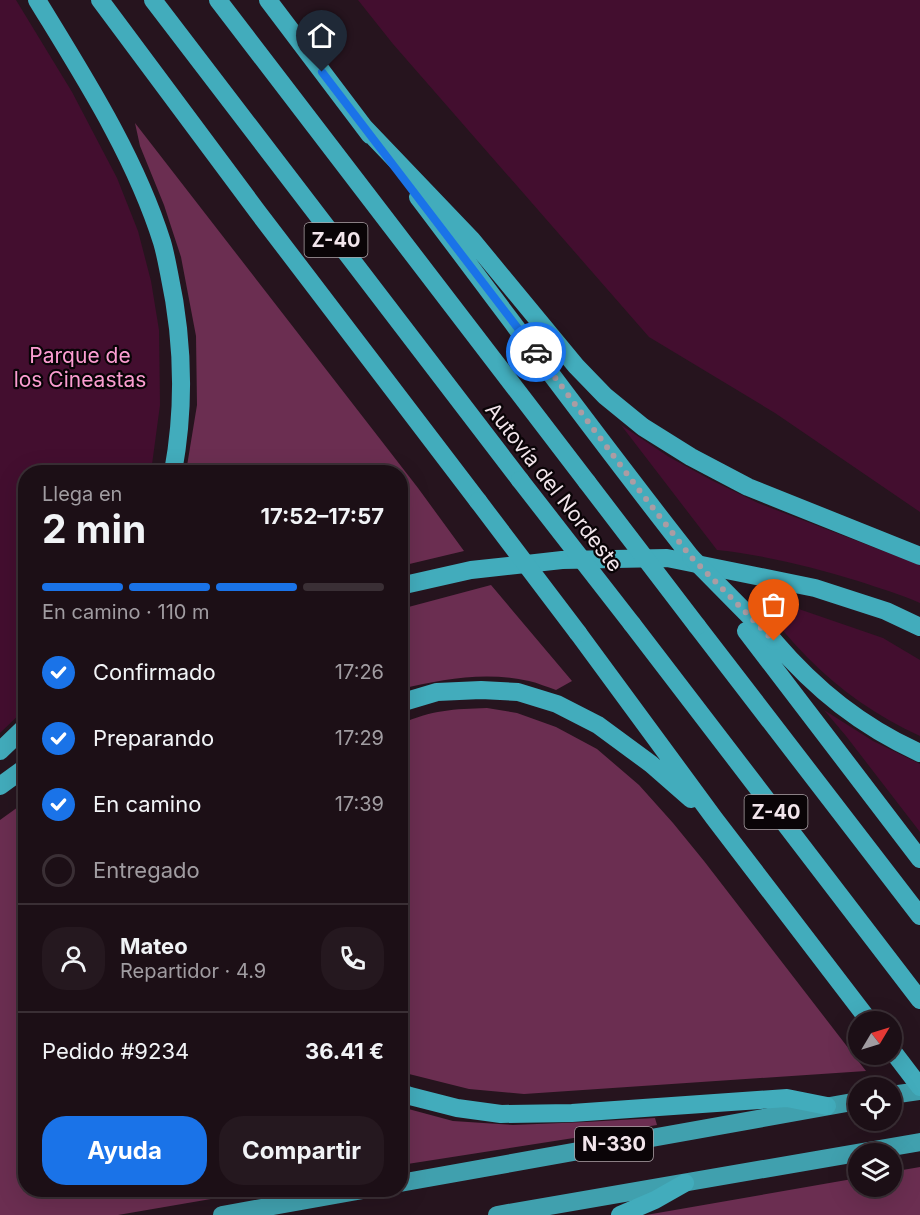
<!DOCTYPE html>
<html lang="es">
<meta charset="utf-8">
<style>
:root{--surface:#1c0f16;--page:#25181f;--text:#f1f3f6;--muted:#a09ca1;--line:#3a2f35;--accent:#1a73e8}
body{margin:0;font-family:Inter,sans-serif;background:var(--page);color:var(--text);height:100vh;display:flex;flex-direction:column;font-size:22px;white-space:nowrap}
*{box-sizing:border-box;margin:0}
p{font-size:20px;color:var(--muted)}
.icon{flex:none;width:33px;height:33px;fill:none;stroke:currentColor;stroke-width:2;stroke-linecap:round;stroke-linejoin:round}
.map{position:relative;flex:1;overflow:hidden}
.panel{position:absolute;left:18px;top:465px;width:390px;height:732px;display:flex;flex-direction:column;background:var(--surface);border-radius:24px;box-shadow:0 6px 24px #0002,0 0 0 2px var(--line)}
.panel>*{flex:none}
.needle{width:39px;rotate:52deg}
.buttons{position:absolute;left:848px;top:1011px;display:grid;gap:12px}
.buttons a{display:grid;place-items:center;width:54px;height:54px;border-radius:50%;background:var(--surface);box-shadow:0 6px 24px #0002,0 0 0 2px var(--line);font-size:30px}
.pin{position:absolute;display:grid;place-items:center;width:51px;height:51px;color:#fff;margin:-62px -26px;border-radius:50% 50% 50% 0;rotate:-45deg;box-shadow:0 0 6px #0007}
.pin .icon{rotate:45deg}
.courier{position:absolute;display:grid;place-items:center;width:60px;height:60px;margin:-30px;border:4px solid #1a73e8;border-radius:50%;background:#fff;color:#222;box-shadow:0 2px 8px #0007}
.headline em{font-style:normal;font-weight:700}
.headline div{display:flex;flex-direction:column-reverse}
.headline{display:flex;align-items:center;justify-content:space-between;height:102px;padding:0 24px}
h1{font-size:39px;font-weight:700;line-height:45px}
.bar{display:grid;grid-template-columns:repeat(4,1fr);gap:9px 6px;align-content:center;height:72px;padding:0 24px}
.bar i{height:8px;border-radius:4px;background:var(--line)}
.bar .active{background:var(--accent)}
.bar p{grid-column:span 4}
.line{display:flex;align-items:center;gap:15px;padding:0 24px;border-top:2px solid var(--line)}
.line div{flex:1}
.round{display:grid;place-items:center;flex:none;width:63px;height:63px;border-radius:24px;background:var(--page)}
ol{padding:0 24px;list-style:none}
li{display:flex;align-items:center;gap:18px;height:66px}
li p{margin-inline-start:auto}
li .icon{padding:6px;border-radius:50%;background:var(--accent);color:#fff;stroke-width:4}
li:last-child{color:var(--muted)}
li i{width:33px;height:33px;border:3px solid var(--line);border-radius:50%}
.primary-button{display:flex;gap:12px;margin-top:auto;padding:12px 24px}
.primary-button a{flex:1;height:69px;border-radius:24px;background:var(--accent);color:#fff;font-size:24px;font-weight:700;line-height:69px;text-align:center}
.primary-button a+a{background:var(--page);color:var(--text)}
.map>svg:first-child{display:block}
.green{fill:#430e2f}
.forest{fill:#6b2e51}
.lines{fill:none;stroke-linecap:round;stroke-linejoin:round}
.trunk{stroke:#40a0ae;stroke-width:18}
.motorway{stroke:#42acbc;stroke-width:18}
.motorway-bridge{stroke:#42acbc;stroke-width:18}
.done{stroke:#ab9ca3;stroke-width:6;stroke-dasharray:0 10.8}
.route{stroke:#1a73e8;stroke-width:8}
.labels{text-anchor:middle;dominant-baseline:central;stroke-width:4.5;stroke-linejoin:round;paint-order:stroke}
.shield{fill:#0a0407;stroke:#aca2a7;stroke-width:1.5}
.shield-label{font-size:20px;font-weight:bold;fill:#f2e5eb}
.park-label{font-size:21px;fill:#fb9dd1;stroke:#0a0407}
.street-label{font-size:21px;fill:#f2e5eb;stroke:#0a0407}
</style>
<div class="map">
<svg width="920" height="1215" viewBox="0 0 920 1215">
<rect width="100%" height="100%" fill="#26141e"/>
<!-- green -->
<path class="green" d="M 0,0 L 16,0 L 72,92 L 117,178 L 138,231 L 151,281 L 159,330 L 160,405 L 151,472 L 26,472 L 25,709 L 0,733 Z
M 358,0 L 920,0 L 920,512 L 775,413 L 649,337 L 393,44 Z
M 621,425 L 669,457 L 711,480 L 758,503 L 920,565 L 920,603 C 900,594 879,588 858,581 C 812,567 765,555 717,550 Z
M 756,597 L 765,598 L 790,606 L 883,638 L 920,660 L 920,736 C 878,717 839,690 807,657 C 788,638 772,617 756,597 Z
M 824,710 L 873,741 L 920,764 L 920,832 L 846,736 Z"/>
<!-- forest -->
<path class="forest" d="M 135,123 L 418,488 L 464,551 L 401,566 L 400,472 L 186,472 L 197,405 L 196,336 L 181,257 L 164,205 L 140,146 Z
M 491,585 L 572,681 L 556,690 C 547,687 538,683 529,681 C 486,671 442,679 401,689 L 401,609 Z
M 487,708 L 517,713 L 556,727 L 597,749 L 639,785 L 673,823 L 704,861 L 866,1071 L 524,1094 L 469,1089 L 409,1074 L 401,1069 L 401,724 C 431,710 454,709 487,708 Z
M 25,802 L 26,1190 L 263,1190 L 118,1215 L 0,1215 L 0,820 Z
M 401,1107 L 453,1121 L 513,1125 L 586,1122 L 655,1118 L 657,1125 L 401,1165 Z
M 920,1167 L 920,1215 L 646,1215 L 858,1178 L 858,1186 L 891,1186 L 891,1172 Z"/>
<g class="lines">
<!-- trunk -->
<path class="trunk" d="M 891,1095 L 920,1091
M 400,1183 L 858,1101
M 222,1215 L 363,1190
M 497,1215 L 920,1142"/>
<!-- motorway -->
<path class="motorway" d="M 37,0 C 84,77 135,156 162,242 C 165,252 167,263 169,273 C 183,338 185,407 173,472
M 100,0 L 257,211 L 478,501
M 153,0 L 520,480
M 218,0 L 587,482
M 268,0 L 370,135
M 363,126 L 472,240 L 576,366 L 605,396 L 643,427 L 691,457 L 748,487 L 920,556
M 418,197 C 509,317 598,439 691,557
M 400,586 L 471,570 L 562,560 L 667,558 L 815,588 L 886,611 L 920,627
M 632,624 L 920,1000
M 697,626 L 920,916
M 746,631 L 920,859
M 578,633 L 714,818 L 870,1022
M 774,641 C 816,690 861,726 920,753
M 400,703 L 437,692 L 481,690 L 518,692 L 557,704 L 598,725 L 651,764 L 691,799
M 0,751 L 26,726
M 0,786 L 26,767
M 891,1049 L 920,1087
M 400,1092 L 410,1096 L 457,1108 L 501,1114 L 572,1113 L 787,1098 L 827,1106
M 620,1215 L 655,1200 L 685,1183"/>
<!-- motorway-bridge -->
<path class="motorway-bridge" d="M 520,480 L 632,624
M 587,482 L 697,626
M 478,501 L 578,633
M 691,557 L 774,641"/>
</g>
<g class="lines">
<!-- done -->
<path class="done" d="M 536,352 L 636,486 L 691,557 L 774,641"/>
<!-- route -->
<path class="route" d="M 322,72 L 536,352"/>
</g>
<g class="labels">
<!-- shield labels -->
<g class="shield">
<rect x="304.5" y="223" width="63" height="34" rx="4.5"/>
<rect x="744.5" y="795" width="63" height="34" rx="4.5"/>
<rect x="575" y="1127" width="78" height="34" rx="4.5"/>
</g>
<g class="shield-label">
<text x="336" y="240">Z-40</text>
<text x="776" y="812">Z-40</text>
<text x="614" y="1144">N-330</text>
</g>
<!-- park labels -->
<g class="park-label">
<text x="80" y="355">Parque de<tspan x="80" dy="24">los Cineastas</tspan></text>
</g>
<!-- street labels -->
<g class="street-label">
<text transform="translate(554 487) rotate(52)">Autovía del Nordeste</text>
</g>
</g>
</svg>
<div class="buttons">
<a><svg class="needle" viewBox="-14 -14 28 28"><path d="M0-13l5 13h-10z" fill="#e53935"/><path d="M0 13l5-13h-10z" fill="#a09ca1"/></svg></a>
<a><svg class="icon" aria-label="locate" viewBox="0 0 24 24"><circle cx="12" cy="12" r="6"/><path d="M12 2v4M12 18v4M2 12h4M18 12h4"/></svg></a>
<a><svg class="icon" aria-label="layers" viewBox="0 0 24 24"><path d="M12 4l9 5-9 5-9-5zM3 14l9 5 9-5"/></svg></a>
</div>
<div class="pin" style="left:774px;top:641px;background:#ea580c"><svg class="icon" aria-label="bag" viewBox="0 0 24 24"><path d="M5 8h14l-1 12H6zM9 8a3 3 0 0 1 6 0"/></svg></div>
<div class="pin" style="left:322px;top:72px;background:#1f2937"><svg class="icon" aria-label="home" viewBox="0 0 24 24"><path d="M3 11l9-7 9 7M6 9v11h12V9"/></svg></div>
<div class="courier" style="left:536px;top:352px"><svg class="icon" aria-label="car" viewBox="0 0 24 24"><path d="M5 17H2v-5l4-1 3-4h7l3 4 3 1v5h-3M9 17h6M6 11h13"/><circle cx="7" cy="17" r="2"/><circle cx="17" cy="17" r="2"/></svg></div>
<section class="panel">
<div class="headline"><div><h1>2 min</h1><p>Llega en</p></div><em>17:52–17:57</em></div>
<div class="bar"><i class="active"></i><i class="active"></i><i class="active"></i><i></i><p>En camino · 110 m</p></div>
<ol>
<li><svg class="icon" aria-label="check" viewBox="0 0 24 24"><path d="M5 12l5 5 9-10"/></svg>Confirmado<p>17:26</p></li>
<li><svg class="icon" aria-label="check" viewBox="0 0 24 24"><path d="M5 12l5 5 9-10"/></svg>Preparando<p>17:29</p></li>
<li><svg class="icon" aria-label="check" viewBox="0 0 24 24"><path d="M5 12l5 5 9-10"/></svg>En camino<p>17:39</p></li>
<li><i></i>Entregado</li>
</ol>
<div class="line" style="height:108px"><a class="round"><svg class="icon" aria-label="person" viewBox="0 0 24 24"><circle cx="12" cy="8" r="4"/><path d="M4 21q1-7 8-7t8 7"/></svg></a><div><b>Mateo</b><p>Repartidor · 4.9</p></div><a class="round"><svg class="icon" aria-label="phone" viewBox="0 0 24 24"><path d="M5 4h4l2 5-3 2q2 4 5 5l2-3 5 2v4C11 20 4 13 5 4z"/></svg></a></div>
<div class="line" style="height:78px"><div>Pedido #9234</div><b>36.41 €</b></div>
<div class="primary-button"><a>Ayuda</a><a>Compartir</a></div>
</section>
</div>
